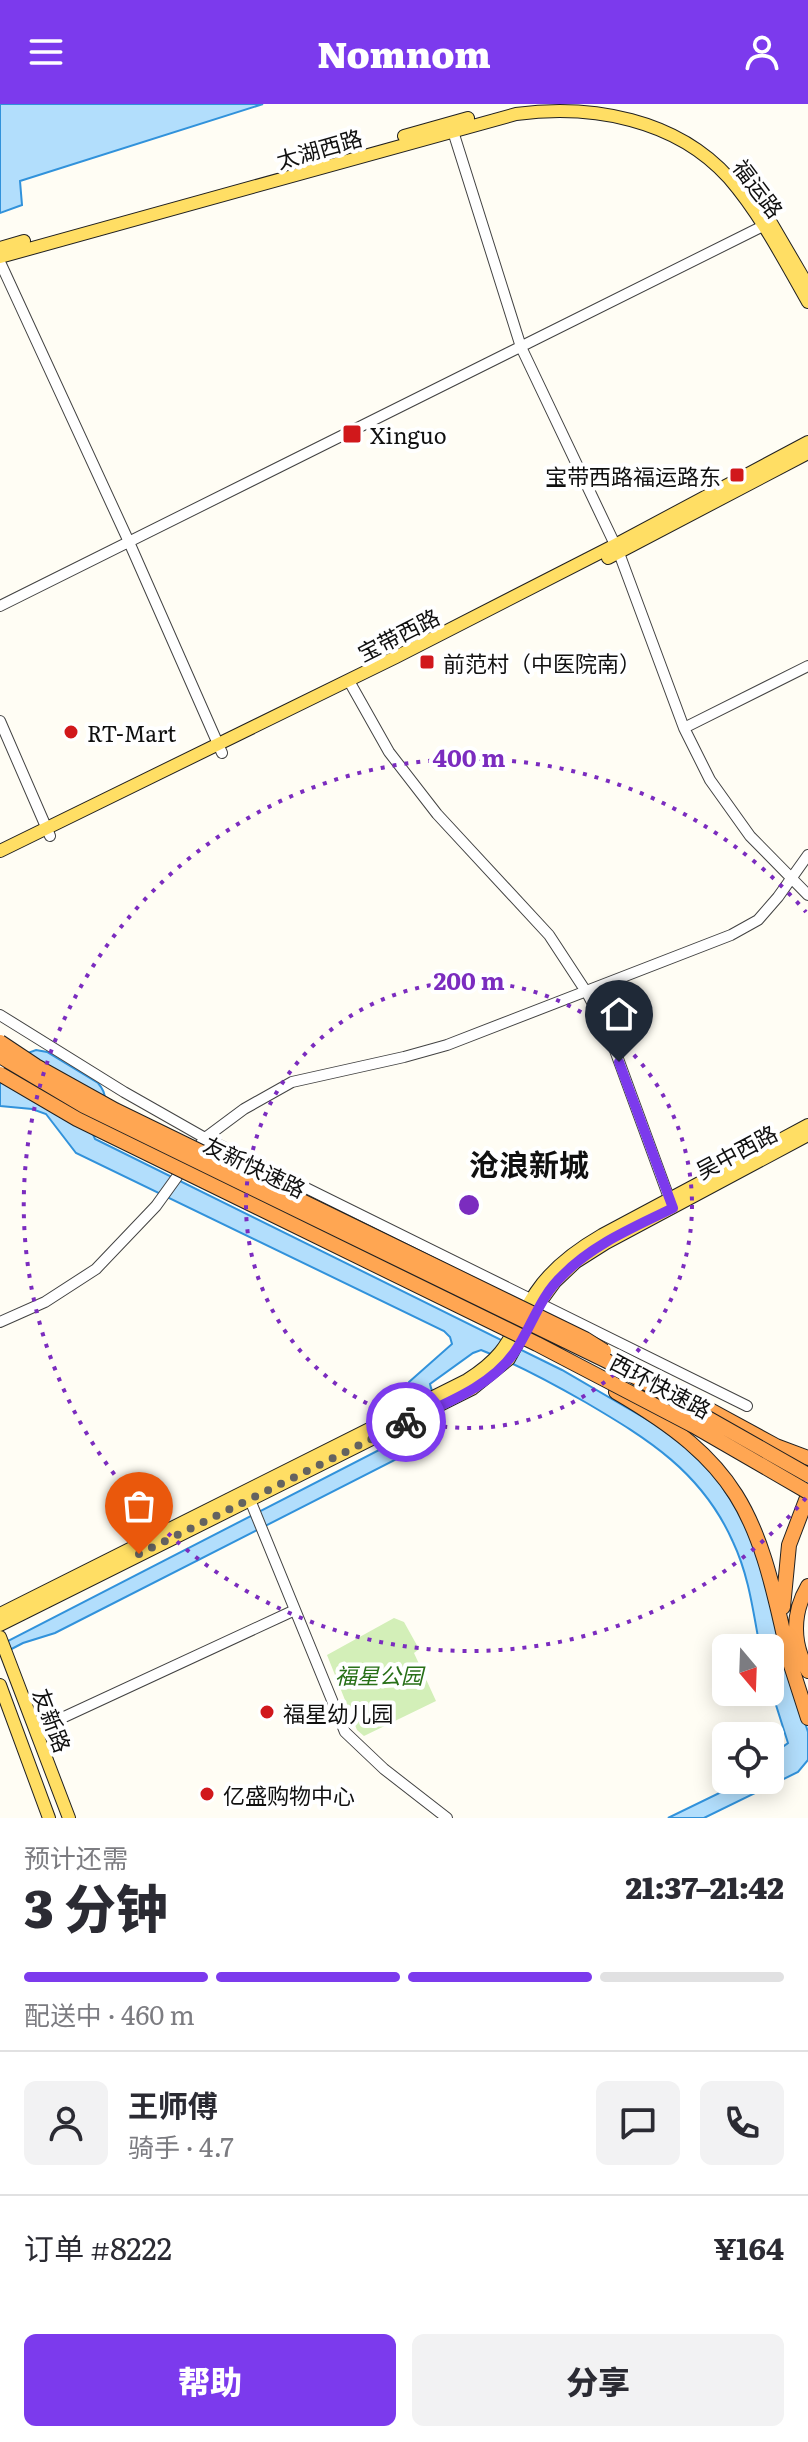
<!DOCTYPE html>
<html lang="zh">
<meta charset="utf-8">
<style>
:root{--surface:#fff;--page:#f2f2f3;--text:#2b2b33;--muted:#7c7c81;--line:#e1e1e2;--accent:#7c3aed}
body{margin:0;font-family:Literata,"Noto Sans SC",serif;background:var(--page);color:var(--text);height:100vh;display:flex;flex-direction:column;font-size:30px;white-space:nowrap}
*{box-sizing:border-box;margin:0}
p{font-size:26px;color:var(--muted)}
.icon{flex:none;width:44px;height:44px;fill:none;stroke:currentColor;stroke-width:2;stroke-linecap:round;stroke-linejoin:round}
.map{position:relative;height:1714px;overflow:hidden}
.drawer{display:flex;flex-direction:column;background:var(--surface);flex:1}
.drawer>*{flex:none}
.needle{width:52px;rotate:161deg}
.controls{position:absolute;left:712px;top:1530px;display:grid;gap:16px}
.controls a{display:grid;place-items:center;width:72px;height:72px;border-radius:12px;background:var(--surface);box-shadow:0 4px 20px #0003;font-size:40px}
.pin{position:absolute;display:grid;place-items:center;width:68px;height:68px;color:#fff;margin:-82px -34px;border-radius:50% 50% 50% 0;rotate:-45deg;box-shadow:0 0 8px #0007}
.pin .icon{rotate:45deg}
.courier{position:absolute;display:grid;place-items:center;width:80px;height:80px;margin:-40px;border:6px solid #7c3aed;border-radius:50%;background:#fff;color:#222;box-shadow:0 2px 10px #0007}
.overview em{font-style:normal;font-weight:800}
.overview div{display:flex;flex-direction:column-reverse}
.overview{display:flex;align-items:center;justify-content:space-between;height:136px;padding:0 24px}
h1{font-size:52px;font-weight:800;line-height:60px}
.bar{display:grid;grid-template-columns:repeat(4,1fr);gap:12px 8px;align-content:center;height:96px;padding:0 24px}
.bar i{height:10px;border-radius:6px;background:var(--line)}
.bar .active{background:var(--accent)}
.bar p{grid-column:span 4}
.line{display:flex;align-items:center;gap:20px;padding:0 24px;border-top:2px solid var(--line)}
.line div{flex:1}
.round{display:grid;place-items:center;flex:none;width:84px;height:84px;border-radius:12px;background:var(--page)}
.cta{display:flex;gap:16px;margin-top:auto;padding:16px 24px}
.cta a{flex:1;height:92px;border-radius:12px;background:var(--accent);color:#fff;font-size:32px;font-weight:800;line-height:92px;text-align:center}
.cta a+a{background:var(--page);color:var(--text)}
header{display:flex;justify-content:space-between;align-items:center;height:104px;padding:0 24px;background:var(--accent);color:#fff;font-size:36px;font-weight:800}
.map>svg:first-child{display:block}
.green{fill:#d3efb8}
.water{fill:#b2defc;stroke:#3192db;stroke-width:2}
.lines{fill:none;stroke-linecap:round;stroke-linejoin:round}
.minor-casing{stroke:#434343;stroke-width:12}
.major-casing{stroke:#212121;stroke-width:14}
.highway-casing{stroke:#212121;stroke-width:16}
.minor{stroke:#fff;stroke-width:10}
.major{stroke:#ffde64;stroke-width:12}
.highway{stroke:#ffa652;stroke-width:14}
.highway-bridge-casing{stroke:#212121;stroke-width:16;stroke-linecap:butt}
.highway-bridge{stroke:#ffa652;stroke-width:14}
.done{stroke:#646360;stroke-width:8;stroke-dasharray:0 14.4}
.route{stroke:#7c3aed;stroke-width:10}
.ring{fill:none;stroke:#7b2cbf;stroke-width:4;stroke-dasharray:4 8}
.poi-dot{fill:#d1181b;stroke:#fff;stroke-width:3}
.labels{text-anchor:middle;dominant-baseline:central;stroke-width:8;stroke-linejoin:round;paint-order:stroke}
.street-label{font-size:22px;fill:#101010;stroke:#fff}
.poi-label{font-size:22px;fill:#101010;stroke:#fff;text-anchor:start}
.park-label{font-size:22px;font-style:italic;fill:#287018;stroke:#fff}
.district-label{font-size:30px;font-weight:bold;fill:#101010;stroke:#fff}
.centre{fill:#7b2cbf;stroke:#fff;stroke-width:4}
.ring-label{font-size:24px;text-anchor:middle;font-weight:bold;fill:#7b2cbf;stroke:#fff;stroke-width:8;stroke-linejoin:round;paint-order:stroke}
</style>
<header><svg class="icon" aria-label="menu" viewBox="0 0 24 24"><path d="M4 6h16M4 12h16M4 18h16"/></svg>Nomnom<svg class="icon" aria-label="person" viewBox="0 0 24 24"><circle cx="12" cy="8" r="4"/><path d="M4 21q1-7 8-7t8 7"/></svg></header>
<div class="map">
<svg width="808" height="1714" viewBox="0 0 808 1714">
<rect width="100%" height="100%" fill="#fffdf4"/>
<!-- green -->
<path class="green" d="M 394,1514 L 404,1518 L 419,1545 L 414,1549 L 436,1597 L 364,1632 L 357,1626 L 327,1551 Z"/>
<!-- water -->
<path class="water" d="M 0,0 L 263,0 L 20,77 L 22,101 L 0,109 Z
M 36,946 L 47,948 L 98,979 C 113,996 101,1011 92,1028 L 95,1035 L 562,1266 L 672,1330 L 715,1372 L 752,1428 L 787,1563 L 808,1628 L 808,1656 L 798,1668 L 704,1714 L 668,1714 L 746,1676 L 770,1676 L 770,1652 L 788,1639 L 770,1582 L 770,1544 L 760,1544 C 753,1507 749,1472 733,1438 C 702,1368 648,1335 585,1298 C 552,1279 517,1260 481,1246 L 473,1249 L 430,1280 C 434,1300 453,1317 436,1335 L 55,1529 L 23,1539 L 0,1551 L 0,1541 L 420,1325 L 422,1321 L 408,1286 L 409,1278 L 452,1240 L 450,1233 L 444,1227 L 76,1049 L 46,1010 L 32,1005 L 0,1002 L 0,974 L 22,951 Z"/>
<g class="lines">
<!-- minor casing -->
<g class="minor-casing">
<path id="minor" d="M 451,21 L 521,243 L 619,449 L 684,624 L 710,676 L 750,732 L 808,791
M 0,158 L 129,438 L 222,649
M 0,502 L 769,119
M 349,577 L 389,648 L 437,710 L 549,831 L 587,889 L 609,930 L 672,1102
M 0,617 L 50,732
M 684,624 L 808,562
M 0,911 L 124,988 L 205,1034 L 747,1302
M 0,1218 L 45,1198 L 96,1165 L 156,1102 L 205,1034 L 244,1005 L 292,978 L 404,953 L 447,941 L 731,831 L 758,816 L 778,793 L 808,751
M 248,1391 L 345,1628 L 384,1665 L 447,1714
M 36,1626 L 295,1506"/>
</g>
<!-- major casing -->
<g class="major-casing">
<path id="major" d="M 404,32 L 468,14
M 763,105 L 808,182
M 0,144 L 24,137
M 0,153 L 516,10 C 592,0 676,15 729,74 C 761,111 784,156 808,198
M 608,454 L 808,349
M 0,747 L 396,553 L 615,441 L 808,338
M 0,1510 L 467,1276 C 513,1247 509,1228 536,1188 C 552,1164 576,1146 602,1131 L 808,1021
M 0,1521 L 472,1285 L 509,1255 L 539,1200 L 555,1178 L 576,1158 L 606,1139 L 808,1031
M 0,1533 L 69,1714
M 0,1581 L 49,1714"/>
</g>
<!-- highway casing -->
<g class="highway-casing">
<path id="highway" d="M 673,1286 L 776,1342 L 808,1354
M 616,1288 C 738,1359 757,1407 786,1541
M 808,1482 C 792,1509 792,1540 808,1567
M 783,1503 L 789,1441 L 808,1391
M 785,1532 L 789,1555 L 808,1614"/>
</g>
<!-- minor -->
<use href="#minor" class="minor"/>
<!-- major -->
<use href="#major" class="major"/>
<!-- highway -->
<use href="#highway" class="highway"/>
<!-- highway-bridge casing -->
<g class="highway-bridge-casing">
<path id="highway-bridge" d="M 0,938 L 36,962 L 115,1006 L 585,1235 L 604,1247
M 0,952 L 84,1002 L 607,1257 L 808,1371
M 0,970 L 77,1015 L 537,1240 L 694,1322 L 808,1388"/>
</g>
<!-- highway-bridge -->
<use href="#highway-bridge" class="highway-bridge"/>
</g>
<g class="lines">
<!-- done -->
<path class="done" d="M 139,1450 L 406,1318"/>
<!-- route -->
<path class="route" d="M 406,1318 C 443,1300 489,1284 514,1249 C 532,1223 539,1193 563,1171 C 593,1140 635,1123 673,1104 L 619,958"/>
</g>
<!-- distance rings -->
<g class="ring">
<circle cx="469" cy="1101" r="223"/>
<path d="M806 1394A446 446 0 1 1 806 808"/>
</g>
<!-- markers -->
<g class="poi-dot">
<rect x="342" y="320" width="20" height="20" rx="4"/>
<rect x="729" y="363" width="16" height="16" rx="4"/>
<rect x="419" y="550" width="16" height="16" rx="4"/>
<circle cx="71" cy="628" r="8"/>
<circle cx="267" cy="1608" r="8"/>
<circle cx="207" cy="1690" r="8"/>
</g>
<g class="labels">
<!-- street labels -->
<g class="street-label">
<text transform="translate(319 44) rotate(-16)">太湖西路</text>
<text transform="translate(759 84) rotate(53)">福运路</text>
<text transform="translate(398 530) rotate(-27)">宝带西路</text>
<text transform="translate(736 1047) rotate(-28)">吴中西路</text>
<text transform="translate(255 1062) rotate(26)">友新快速路</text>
<text transform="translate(661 1281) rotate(28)">西环快速路</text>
<text transform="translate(53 1616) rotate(69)">友新路</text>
</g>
<!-- poi labels -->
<g class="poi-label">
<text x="370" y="330">Xinguo</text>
<text x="721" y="371" text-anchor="end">宝带西路福运路东</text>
<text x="443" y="558">前范村（中医院南）</text>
<text x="87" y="628">RT-Mart</text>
<text x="283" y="1608">福星幼儿园</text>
<text x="223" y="1690">亿盛购物中心</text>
</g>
<!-- park labels -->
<g class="park-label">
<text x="379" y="1570">福星公园</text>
</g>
<!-- district labels -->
<g class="district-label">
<text x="529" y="1059">沧浪新城</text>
</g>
</g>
<circle cx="469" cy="1101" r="12" class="centre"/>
<g class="ring-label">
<text x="469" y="663">400 m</text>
<text x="469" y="886">200 m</text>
</g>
</svg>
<div class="controls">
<a><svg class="needle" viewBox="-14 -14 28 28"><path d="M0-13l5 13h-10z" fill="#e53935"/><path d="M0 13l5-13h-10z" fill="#7c7c81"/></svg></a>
<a><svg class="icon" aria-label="locate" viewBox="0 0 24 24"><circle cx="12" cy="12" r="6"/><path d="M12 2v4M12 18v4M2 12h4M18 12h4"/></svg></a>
</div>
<div class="pin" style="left:139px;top:1450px;background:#ea580c"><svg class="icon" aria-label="bag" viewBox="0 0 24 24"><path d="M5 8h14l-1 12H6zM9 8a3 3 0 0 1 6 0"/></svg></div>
<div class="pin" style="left:619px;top:958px;background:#1f2937"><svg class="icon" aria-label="home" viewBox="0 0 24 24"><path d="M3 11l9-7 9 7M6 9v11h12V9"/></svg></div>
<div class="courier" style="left:406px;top:1318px"><svg class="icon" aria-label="bike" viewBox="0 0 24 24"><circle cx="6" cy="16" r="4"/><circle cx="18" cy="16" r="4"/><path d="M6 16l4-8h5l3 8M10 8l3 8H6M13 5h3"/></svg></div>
</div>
<section class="drawer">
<div class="overview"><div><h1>3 分钟</h1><p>预计还需</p></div><em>21:37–21:42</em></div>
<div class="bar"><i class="active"></i><i class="active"></i><i class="active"></i><i></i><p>配送中 · 460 m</p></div>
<div class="line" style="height:144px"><a class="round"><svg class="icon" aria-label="person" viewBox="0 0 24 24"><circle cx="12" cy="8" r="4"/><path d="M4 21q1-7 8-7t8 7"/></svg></a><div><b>王师傅</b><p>骑手 · 4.7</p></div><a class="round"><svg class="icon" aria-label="chat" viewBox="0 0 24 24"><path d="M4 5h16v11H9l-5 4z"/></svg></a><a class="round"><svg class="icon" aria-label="phone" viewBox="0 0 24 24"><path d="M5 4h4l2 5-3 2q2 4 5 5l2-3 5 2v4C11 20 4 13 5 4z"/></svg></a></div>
<div class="line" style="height:104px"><div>订单 #8222</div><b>¥164</b></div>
<div class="cta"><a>帮助</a><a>分享</a></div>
</section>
